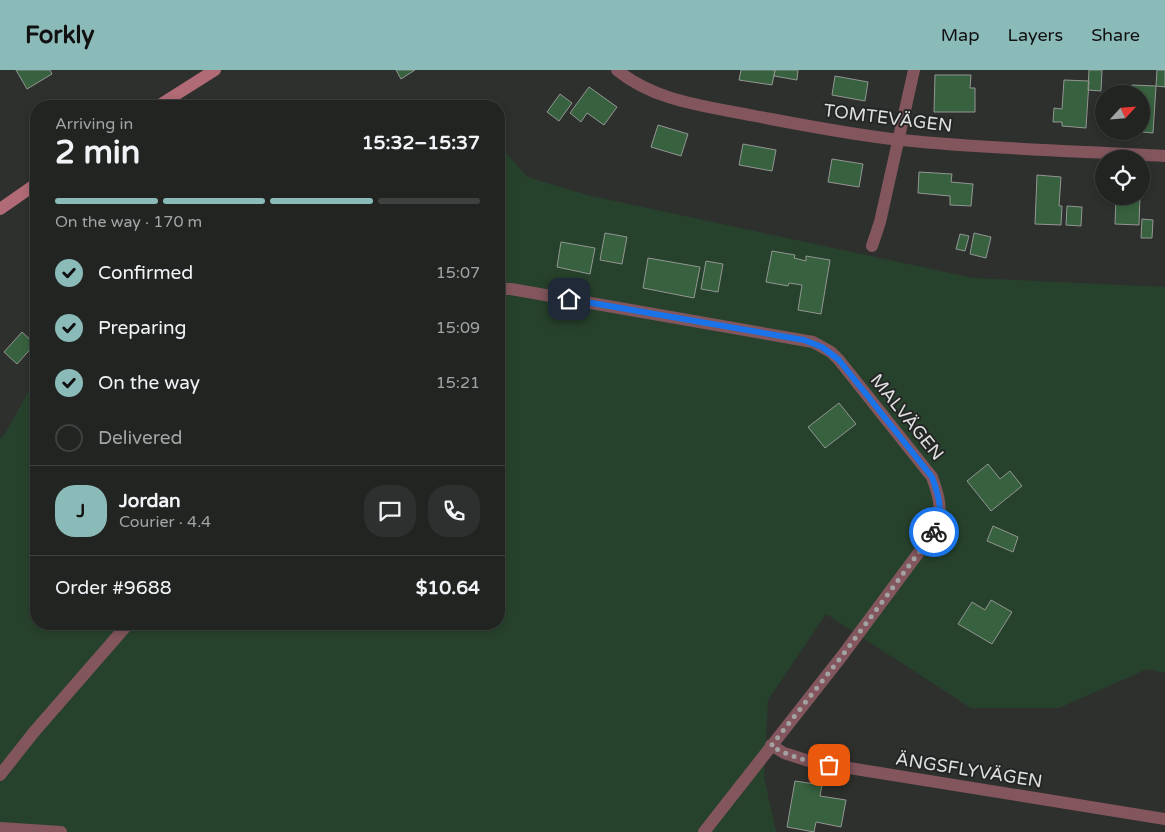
<!DOCTYPE html>
<meta charset="utf-8">
<style>
:root{--surface:#222422;--page:#2e302f;--text:#f1f3f6;--muted:#a2a4a5;--line:#3f4140;--accent:#8bbbb9}
body{margin:0;font-family:"Varela Round",sans-serif;background:var(--page);color:var(--text);height:100vh;display:flex;flex-direction:column;font-size:19px;white-space:nowrap}
*{box-sizing:border-box;margin:0}
p{font-size:16px;color:var(--muted)}
.icon{flex:none;width:28px;height:28px;fill:none;stroke:currentColor;stroke-width:2;stroke-linecap:round;stroke-linejoin:round}
.map{position:relative;flex:1;overflow:hidden}
.sheet{position:absolute;left:30px;top:30px;width:475px;height:530px;display:flex;flex-direction:column;background:var(--surface);border-radius:20px;box-shadow:0 2px 8px #0003,0 0 0 1px var(--line)}
.sheet>*{flex:none}
.needle{width:32px;rotate:64deg}
.controls{position:absolute;left:1095px;top:15px;display:grid;gap:10px}
.controls a{display:grid;place-items:center;width:55px;height:55px;border-radius:50%;background:var(--surface);box-shadow:0 2px 8px #0003,0 0 0 1px var(--line);font-size:25px}
.pin{position:absolute;display:grid;place-items:center;width:42px;height:42px;color:#fff;margin:-21px;border-radius:10px;box-shadow:0 2px 8px #0006}
.courier{position:absolute;display:grid;place-items:center;width:50px;height:50px;margin:-25px;border:4px solid #1a73e8;border-radius:50%;background:#fff;color:#222;box-shadow:0 1px 6px #0007}
.head em{font-style:normal;font-weight:800}
.head div{display:flex;flex-direction:column-reverse}
.head{display:flex;align-items:center;justify-content:space-between;height:85px;padding:0 25px}
h1{font-size:32px;font-weight:800;line-height:38px}
.bar{display:grid;grid-template-columns:repeat(4,1fr);gap:8px 5px;align-content:center;height:60px;padding:0 25px}
.bar i{height:6px;border-radius:4px;background:var(--line)}
.bar .on{background:var(--accent)}
.bar p{grid-column:span 4}
.line{display:flex;align-items:center;gap:12px;padding:0 25px;border-top:1px solid var(--line)}
.line div{flex:1}
.round{display:grid;place-items:center;flex:none;width:52px;height:52px;border-radius:20px;background:var(--page)}
ol{padding:0 25px;list-style:none}
li{display:flex;align-items:center;gap:15px;height:55px}
li p{margin-inline-start:auto}
li .icon{padding:5px;border-radius:50%;background:var(--accent);color:#111;stroke-width:4}
li:last-child{color:var(--muted)}
li i{width:28px;height:28px;border:2px solid var(--line);border-radius:50%}
header{display:flex;align-items:center;gap:30px;box-sizing:border-box;height:70px;padding:0 25px;background:var(--accent);color:#111}
header strong{font-size:24px}
nav{display:flex;gap:28px;margin-inline-start:auto;font-size:18px}
.map>svg:first-child{display:block}
.green{fill:#27422c}
.building{fill:#37613f;stroke:#939693}
.lines{fill:none;stroke-linecap:round;stroke-linejoin:round}
.street{stroke:#83565d;stroke-width:12}
.secondary{stroke:#b16b76;stroke-width:12}
.done{stroke:#a1a2a1;stroke-width:5;stroke-dasharray:0 9}
.route{stroke:#1a73e8;stroke-width:6}
.labels{text-anchor:middle;dominant-baseline:central;stroke-width:4;stroke-linejoin:round;paint-order:stroke}
.street-label{font-size:18px;fill:#dfe0df;stroke:#242625}
</style>
<header>
<strong>Forkly</strong>
<nav><a>Map</a><a>Layers</a><a>Share</a></nav>
</header>
<div class="map">
<svg width="1165" height="762" viewBox="0 0 1165 762">
<rect width="100%" height="100%" fill="#2e302e"/>
<!-- green -->
<path class="green" d="M 499,75 L 527,107 L 587,125 L 973,208 L 1165,217 L 1165,603 L 1147,599 L 1059,638 L 971,638 L 826,544 L 768,630 L 764,707 L 776,762 L 0,762 L 0,369 L 6,362 L 36,308 L 36,554 L 499,554 Z"/>
<!-- building -->
<path class="building" d="M 16,0 L 50,0 L 52,4 L 27,19 Z
M 396,0 L 415,0 L 401,9 Z
M 741,0 L 775,0 L 772,15 L 739,10 Z
M 775,0 L 798,0 L 797,10 L 774,6 Z
M 1089,0 L 1102,0 L 1101,21 L 1088,20 Z
M 1157,0 L 1165,0 L 1165,17 L 1156,16 Z
M 935,5 L 971,5 L 970,18 L 975,18 L 975,42 L 934,42 Z
M 835,6 L 868,12 L 865,31 L 832,25 Z
M 1064,10 L 1089,11 L 1086,58 L 1062,56 L 1062,52 L 1053,52 L 1054,38 L 1062,39 Z
M 1132,15 L 1156,16 L 1153,63 L 1130,61 L 1141,61 L 1141,24 L 1132,24 Z
M 589,17 L 617,37 L 604,55 L 587,43 L 581,52 L 570,43 Z
M 560,24 L 572,33 L 559,51 L 547,42 Z
M 330,29 L 334,36 L 318,36 Z
M 658,55 L 688,64 L 681,86 L 651,77 Z
M 743,74 L 776,80 L 772,101 L 739,95 Z
M 832,89 L 863,94 L 859,117 L 828,112 Z
M 919,102 L 952,104 L 951,112 L 973,114 L 971,136 L 950,135 L 950,126 L 918,123 Z
M 1037,105 L 1061,107 L 1059,136 L 1062,136 L 1061,155 L 1035,154 Z
M 1116,126 L 1140,126 L 1139,155 L 1115,154 Z
M 1067,136 L 1082,137 L 1081,156 L 1066,155 Z
M 1142,149 L 1153,150 L 1152,168 L 1141,168 Z
M 605,163 L 627,167 L 622,194 L 600,190 Z
M 974,163 L 991,167 L 986,188 L 970,184 Z
M 960,164 L 969,166 L 965,181 L 956,179 Z
M 561,172 L 595,178 L 590,204 L 557,197 Z
M 772,181 L 795,185 L 794,188 L 806,191 L 806,186 L 830,190 L 821,244 L 798,240 L 802,215 L 789,213 L 788,216 L 766,212 Z
M 648,188 L 700,197 L 694,228 L 643,218 Z
M 706,191 L 723,194 L 718,222 L 701,219 Z
M 22,262 L 35,274 L 17,294 L 4,282 Z
M 839,333 L 856,354 L 825,378 L 808,357 Z
M 988,394 L 1000,409 L 1010,401 L 1022,416 L 991,441 L 967,411 Z
M 993,456 L 1018,467 L 1013,482 L 987,471 Z
M 991,530 L 1012,542 L 992,574 L 958,554 L 972,532 L 985,540 Z
M 795,711 L 822,715 L 820,726 L 846,730 L 841,757 L 816,752 L 814,762 L 787,757 Z"/>
<g class="lines">
<!-- street -->
<path class="street" d="M 617,0 C 656,32 707,36 755,46 C 803,55 853,65 901,70 C 989,79 1077,81 1165,86
M 872,176 L 880,152 L 914,0
M 499,219 L 511,219 L 813,272 L 831,282 L 839,290 L 932,407 C 940,429 943,440 934,462 L 842,586 L 704,762
M 771,675 L 784,683 L 812,692 L 1165,749
M 0,705 L 34,662 L 128,554
M 0,758 L 61,762"/>
<!-- secondary -->
<path class="secondary" d="M 158,36 L 215,0
M 0,139 L 36,114"/>
</g>
<g class="lines">
<!-- done -->
<path class="done" d="M 829,695 C 808,692 789,686 771,676 L 842,586 L 934,462"/>
<!-- route -->
<path class="route" d="M 569,229 L 804,270 L 822,277 L 839,290 L 932,407 C 940,429 943,440 934,462"/>
</g>
<g class="labels">
<!-- street labels -->
<g class="street-label">
<text transform="translate(888 48) rotate(7)">TOMTEVÄGEN</text>
<text transform="translate(907 347) rotate(51)">MALVÄGEN</text>
<text transform="translate(969 700) rotate(9)">ÄNGSFLYVÄGEN</text>
</g>
</g>
</svg>
<div class="controls">
<a><svg class="needle" viewBox="-14 -14 28 28"><path d="M0-13l5 13h-10z" fill="#e53935"/><path d="M0 13l5-13h-10z" fill="#a2a4a5"/></svg></a>
<a><svg class="icon" aria-label="locate" viewBox="0 0 24 24"><circle cx="12" cy="12" r="6"/><path d="M12 2v4M12 18v4M2 12h4M18 12h4"/></svg></a>
</div>
<div class="pin" style="left:829px;top:695px;background:#ea580c"><svg class="icon" aria-label="bag" viewBox="0 0 24 24"><path d="M5 8h14l-1 12H6zM9 8a3 3 0 0 1 6 0"/></svg></div>
<div class="pin" style="left:569px;top:229px;background:#1f2937"><svg class="icon" aria-label="home" viewBox="0 0 24 24"><path d="M3 11l9-7 9 7M6 9v11h12V9"/></svg></div>
<div class="courier" style="left:934px;top:462px"><svg class="icon" aria-label="bike" viewBox="0 0 24 24"><circle cx="6" cy="16" r="4"/><circle cx="18" cy="16" r="4"/><path d="M6 16l4-8h5l3 8M10 8l3 8H6M13 5h3"/></svg></div>
<section class="sheet">
<div class="head"><div><h1>2 min</h1><p>Arriving in</p></div><em>15:32–15:37</em></div>
<div class="bar"><i class="on"></i><i class="on"></i><i class="on"></i><i></i><p>On the way · 170 m</p></div>
<ol>
<li><svg class="icon" aria-label="check" viewBox="0 0 24 24"><path d="M5 12l5 5 9-10"/></svg>Confirmed<p>15:07</p></li>
<li><svg class="icon" aria-label="check" viewBox="0 0 24 24"><path d="M5 12l5 5 9-10"/></svg>Preparing<p>15:09</p></li>
<li><svg class="icon" aria-label="check" viewBox="0 0 24 24"><path d="M5 12l5 5 9-10"/></svg>On the way<p>15:21</p></li>
<li><i></i>Delivered</li>
</ol>
<div class="line" style="height:90px"><b class="round" style="background:var(--accent);color:#111">J</b><div><b>Jordan</b><p>Courier · 4.4</p></div><a class="round"><svg class="icon" aria-label="chat" viewBox="0 0 24 24"><path d="M4 5h16v11H9l-5 4z"/></svg></a><a class="round"><svg class="icon" aria-label="phone" viewBox="0 0 24 24"><path d="M5 4h4l2 5-3 2q2 4 5 5l2-3 5 2v4C11 20 4 13 5 4z"/></svg></a></div>
<div class="line" style="height:65px"><div>Order #9688</div><b>$10.64</b></div>
</section>
</div>
